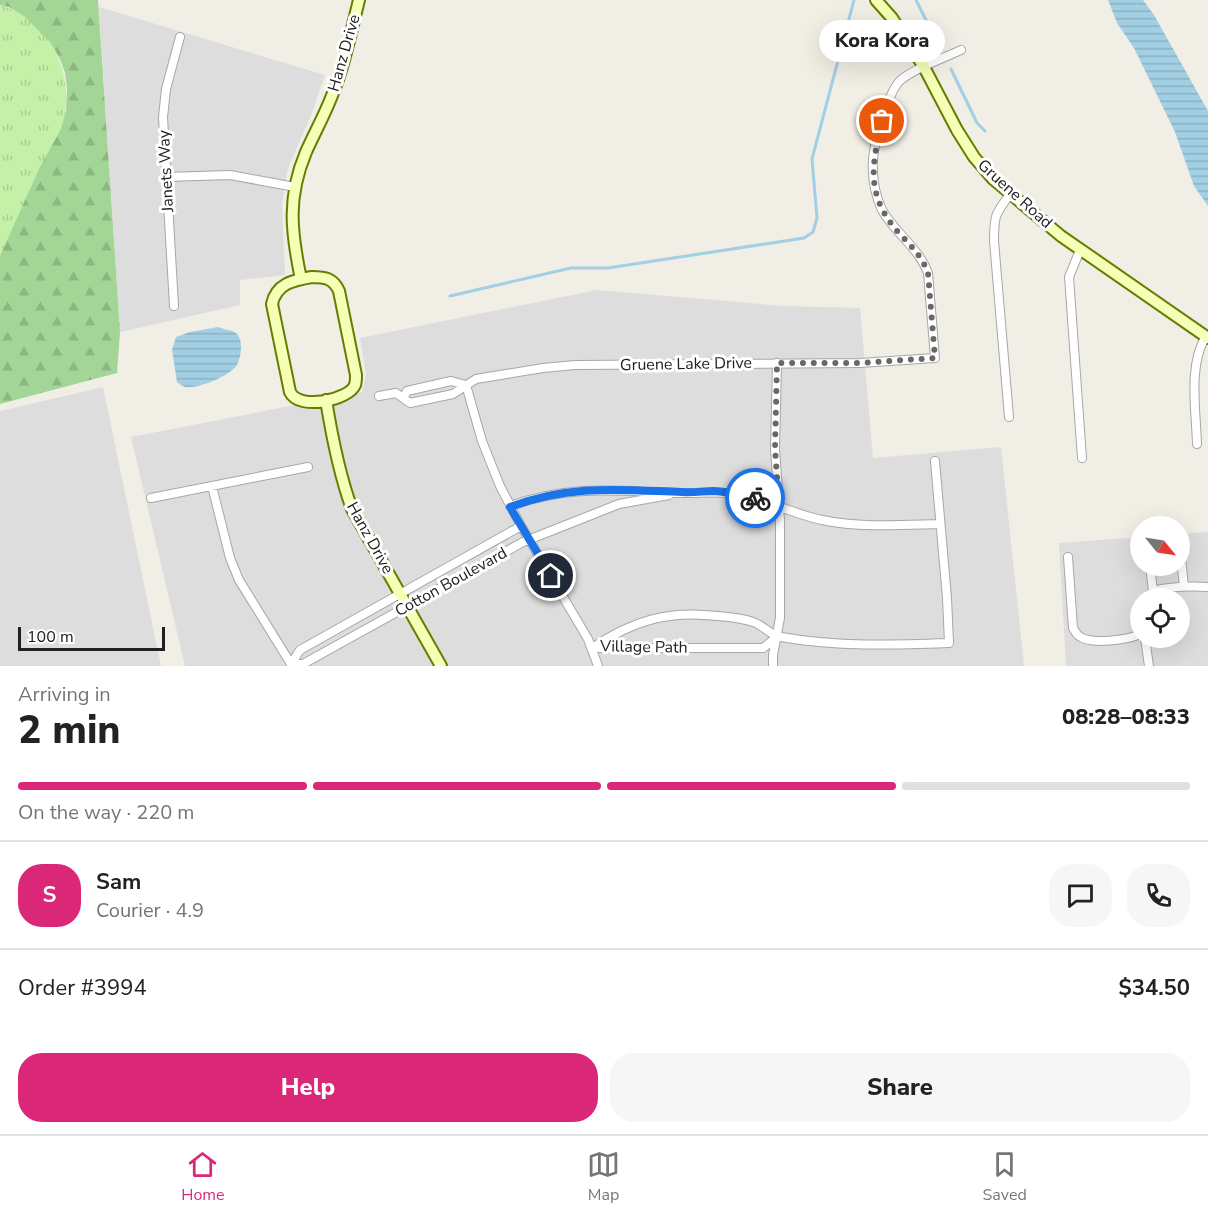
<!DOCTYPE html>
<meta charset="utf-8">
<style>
:root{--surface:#fff;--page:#f6f6f6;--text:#222;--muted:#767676;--line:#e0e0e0;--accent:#db2777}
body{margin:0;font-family:"Nunito Sans",sans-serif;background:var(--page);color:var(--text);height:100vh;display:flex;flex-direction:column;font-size:22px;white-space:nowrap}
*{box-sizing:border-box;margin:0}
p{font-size:20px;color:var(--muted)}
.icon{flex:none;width:33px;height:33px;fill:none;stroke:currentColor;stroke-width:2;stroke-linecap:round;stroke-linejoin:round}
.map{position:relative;height:666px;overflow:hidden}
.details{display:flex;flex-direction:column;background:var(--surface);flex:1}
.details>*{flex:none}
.needle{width:39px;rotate:120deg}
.buttons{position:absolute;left:1130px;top:516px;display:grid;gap:12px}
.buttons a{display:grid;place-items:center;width:60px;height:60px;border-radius:50%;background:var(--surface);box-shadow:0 6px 24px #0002;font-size:30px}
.scale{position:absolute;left:18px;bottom:15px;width:147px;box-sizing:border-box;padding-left:6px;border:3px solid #202020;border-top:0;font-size:16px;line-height:21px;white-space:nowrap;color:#202020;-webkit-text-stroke:4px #fff;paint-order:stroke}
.pin{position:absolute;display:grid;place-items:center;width:51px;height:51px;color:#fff;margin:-26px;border:3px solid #fff;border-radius:50%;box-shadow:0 2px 6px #0007}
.courier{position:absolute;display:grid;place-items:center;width:60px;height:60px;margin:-30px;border:4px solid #1a73e8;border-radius:50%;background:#fff;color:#222;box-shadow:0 2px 8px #0007}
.bubble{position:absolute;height:42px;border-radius:21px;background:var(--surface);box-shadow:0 6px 24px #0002;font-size:20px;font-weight:800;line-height:42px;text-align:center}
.overview em{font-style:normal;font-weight:800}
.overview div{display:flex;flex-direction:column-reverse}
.overview{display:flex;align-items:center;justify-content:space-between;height:102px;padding:0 18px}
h1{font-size:39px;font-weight:800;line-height:45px}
.bar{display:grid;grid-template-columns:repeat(4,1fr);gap:9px 6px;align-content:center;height:72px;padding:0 18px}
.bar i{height:8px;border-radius:4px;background:var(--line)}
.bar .active{background:var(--accent)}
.bar p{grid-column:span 4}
.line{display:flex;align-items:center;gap:15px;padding:0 18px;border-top:2px solid var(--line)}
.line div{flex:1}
.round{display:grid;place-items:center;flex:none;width:63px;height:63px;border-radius:24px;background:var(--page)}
.action{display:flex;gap:12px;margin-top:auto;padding:12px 18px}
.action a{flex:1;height:69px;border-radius:24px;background:var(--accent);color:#fff;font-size:24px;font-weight:800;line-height:69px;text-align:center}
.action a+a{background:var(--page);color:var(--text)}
.dock{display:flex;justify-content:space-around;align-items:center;height:84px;border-top:2px solid var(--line);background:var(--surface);font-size:16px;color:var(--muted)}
.dock a{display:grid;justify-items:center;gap:3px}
.dock .active{color:var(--accent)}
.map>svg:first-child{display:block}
.residential{fill:#dedddd;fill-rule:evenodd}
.grass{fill:url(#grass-tufts)}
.forest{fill:url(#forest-firs)}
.water{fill:url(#water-rules)}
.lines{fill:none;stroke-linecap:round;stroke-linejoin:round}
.stream{stroke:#a2cfe3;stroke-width:3}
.street-casing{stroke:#a7a7a7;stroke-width:10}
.secondary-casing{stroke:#667e00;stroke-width:14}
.street{stroke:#fff;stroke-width:8}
.secondary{stroke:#f5ffb6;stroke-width:10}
.done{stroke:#696865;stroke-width:6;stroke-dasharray:0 10.8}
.route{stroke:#1a73e8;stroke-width:8}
.labels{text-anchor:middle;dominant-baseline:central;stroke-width:6;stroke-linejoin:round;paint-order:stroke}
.street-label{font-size:16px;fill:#202020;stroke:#fff}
</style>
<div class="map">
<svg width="1208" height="666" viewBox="0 0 1208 666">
<defs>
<pattern id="grass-tufts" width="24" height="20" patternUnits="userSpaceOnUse" patternTransform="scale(1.5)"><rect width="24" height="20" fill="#c5f0a7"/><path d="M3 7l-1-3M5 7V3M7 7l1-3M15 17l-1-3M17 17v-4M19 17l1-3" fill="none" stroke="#a9ce8f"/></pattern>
<pattern id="forest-firs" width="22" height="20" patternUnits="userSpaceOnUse" patternTransform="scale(1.5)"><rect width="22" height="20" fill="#a3d596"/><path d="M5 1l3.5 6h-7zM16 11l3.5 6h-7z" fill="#8cb781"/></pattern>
<pattern id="water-rules" width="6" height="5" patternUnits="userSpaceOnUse" patternTransform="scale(1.5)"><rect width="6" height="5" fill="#a2cfe3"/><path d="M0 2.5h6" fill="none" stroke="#8bb1c2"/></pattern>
</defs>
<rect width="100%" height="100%" fill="#f1eee5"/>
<!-- residential -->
<path class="residential" d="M 99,7 L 325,75 L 312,113 L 288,168 L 282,204 L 285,275 L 240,280 L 240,305 L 120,332 Z
M 597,290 L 783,306 L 860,308 L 873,458 L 1001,447 L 1024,666 L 185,666 L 131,437 L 362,392 L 366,375 L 360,338 Z
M 103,387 L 161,666 L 0,666 L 0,411 Z
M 1208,532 L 1208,666 L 1066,666 L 1059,543 L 1140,537 L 1140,566 L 1179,566 L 1179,534 ZM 1140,598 L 1179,598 L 1179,638 L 1140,638 Z"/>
<!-- grass -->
<path class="grass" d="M 0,5 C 52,19 77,78 62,127 C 56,145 42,162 34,180 C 23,204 14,233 0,256 Z"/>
<!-- forest -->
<path class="forest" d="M 0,0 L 98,0 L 120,332 L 117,373 L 0,404 L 0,256 L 39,169 L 61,129 L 66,111 L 67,90 L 65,73 L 60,59 L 50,42 L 24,16 L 9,7 L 0,5 Z"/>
<!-- water -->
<path class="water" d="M 1108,0 L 1143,0 L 1154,15 L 1208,111 L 1208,206 L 1194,186 L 1175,132 L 1134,48 L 1117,23 Z
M 218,327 C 222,329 232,330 236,333 C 244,340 241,357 237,365 C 230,376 198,389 185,387 C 184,387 178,383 177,382 L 172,350 L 176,337 L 190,332 Z"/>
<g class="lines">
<!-- stream -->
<path class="stream" d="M 916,0 L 941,50
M 951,69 L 977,123 L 985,131
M 450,296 L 571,268 L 608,268 L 804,238 L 813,232 L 817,218 L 812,159 L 854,0"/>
<!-- street casing -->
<g class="street-casing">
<path id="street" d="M 166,177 L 230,175 L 295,187
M 1080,250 L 1069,277 L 1082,458
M 174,306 L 163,117 L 166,89 L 180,37
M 466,385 L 482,441 L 500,486 L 521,526 L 588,639 L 598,666
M 379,396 L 396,393 L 410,403 L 453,394 L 476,379 L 543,368 L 575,365 L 860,363 L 935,358 L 928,273 C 919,248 895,233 882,210 C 875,195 872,177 873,160 C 874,143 889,88 902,79 C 919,66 942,59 961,50
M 403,398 L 407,391 L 451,381 L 466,385
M 1009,417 L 994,241 C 994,215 995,214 1011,193
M 1197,444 C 1196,410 1188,365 1206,336
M 212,486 L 230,558 L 239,580 L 291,664
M 151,498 L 308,467
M 510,506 C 575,483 620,492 685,493 C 702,493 718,491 735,494 C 766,499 793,514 822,520 C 860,528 902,525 940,524
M 1179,541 L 1184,586
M 1068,557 L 1073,628 C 1075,631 1076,634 1079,636 C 1090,645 1128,640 1140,634
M 1150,566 L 1153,591
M 1151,598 L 1153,591 C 1172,586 1189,586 1208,587
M 1145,638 L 1149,666
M 592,648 C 632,621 668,610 717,616 C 729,617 742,618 753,622 C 763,625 771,636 781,637 C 837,647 893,645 949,643 L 947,598 L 935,461
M 594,648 L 763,648 L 777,637
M 291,664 L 303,664 L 523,542 L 619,504 L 669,495
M 291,664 L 300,650 L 521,526
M 773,666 L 773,655 L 780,618 L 780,521 L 775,449 L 777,363"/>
</g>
<!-- secondary casing -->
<g class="secondary-casing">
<path id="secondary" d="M 876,0 L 892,18 L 924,67 L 957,130 L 974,157 L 993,179 L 1061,236 L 1208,338
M 312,277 C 325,277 333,278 339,291 L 356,375 C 356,378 356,382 355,385 C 349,400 299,411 290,392 L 272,304 C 276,284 293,280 312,277 Z
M 301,279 C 291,232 287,197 306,152 C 314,134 324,116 331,98 C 344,67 351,32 359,0
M 326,400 C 332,437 339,474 352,509 L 441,666"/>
</g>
<!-- street -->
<use href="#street" class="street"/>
<!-- secondary -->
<use href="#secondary" class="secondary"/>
</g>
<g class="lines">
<!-- done -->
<path class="done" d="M 755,498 L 779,506 L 775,448 L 777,363 L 860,363 L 935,358 L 928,273 C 922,256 910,245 898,232 C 865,194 872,165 882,121"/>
<!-- route -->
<path class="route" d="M 551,576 L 510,507 C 571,484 620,490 682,492 C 693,493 704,491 714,491 C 728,492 742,495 755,498"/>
</g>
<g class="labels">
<!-- street labels -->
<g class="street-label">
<text transform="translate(344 53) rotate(-74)">Hanz Drive</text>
<text transform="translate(166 171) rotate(-93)">Janets Way</text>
<text transform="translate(1015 194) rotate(42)">Gruene Road</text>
<text transform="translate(686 364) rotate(-1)">Gruene Lake Drive</text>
<text transform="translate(370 538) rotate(61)">Hanz Drive</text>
<text transform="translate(451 582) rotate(-29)">Cotton Boulevard</text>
<text transform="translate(644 647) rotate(1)">Village Path</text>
</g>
</g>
</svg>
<div class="buttons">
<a><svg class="needle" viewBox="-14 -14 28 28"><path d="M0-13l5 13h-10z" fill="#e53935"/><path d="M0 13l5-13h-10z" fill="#767676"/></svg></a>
<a><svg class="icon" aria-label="locate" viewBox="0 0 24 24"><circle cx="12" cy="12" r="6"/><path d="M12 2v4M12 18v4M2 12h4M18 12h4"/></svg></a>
</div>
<div class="scale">100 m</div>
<div class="pin" style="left:882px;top:121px;background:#ea580c"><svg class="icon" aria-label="bag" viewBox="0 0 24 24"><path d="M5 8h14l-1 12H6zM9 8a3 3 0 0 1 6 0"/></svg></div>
<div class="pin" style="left:551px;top:576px;background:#1f2937"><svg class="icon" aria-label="home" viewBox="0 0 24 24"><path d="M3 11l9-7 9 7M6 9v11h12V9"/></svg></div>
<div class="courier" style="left:755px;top:498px"><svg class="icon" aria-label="bike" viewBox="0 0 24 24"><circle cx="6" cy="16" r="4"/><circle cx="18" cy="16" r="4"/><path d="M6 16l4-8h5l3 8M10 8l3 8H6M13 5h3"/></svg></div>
<div class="bubble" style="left:819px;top:20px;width:126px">Kora Kora</div>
</div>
<section class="details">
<div class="overview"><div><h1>2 min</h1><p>Arriving in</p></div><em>08:28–08:33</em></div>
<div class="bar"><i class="active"></i><i class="active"></i><i class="active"></i><i></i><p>On the way · 220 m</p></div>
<div class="line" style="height:108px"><b class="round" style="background:var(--accent);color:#fff">S</b><div><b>Sam</b><p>Courier · 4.9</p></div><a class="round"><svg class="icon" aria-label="chat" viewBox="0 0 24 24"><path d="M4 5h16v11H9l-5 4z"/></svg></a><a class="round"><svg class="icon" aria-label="phone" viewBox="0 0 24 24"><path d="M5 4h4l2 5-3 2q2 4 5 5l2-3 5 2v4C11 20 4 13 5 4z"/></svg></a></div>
<div class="line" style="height:78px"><div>Order #3994</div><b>$34.50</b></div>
<div class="action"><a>Help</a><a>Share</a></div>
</section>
<nav class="dock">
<a class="active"><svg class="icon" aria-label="home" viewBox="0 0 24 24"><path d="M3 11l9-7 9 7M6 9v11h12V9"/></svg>Home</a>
<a><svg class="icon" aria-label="map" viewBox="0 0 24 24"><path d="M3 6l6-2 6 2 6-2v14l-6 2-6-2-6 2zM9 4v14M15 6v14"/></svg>Map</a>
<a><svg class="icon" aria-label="saved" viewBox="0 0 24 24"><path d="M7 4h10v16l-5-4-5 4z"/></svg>Saved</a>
</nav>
